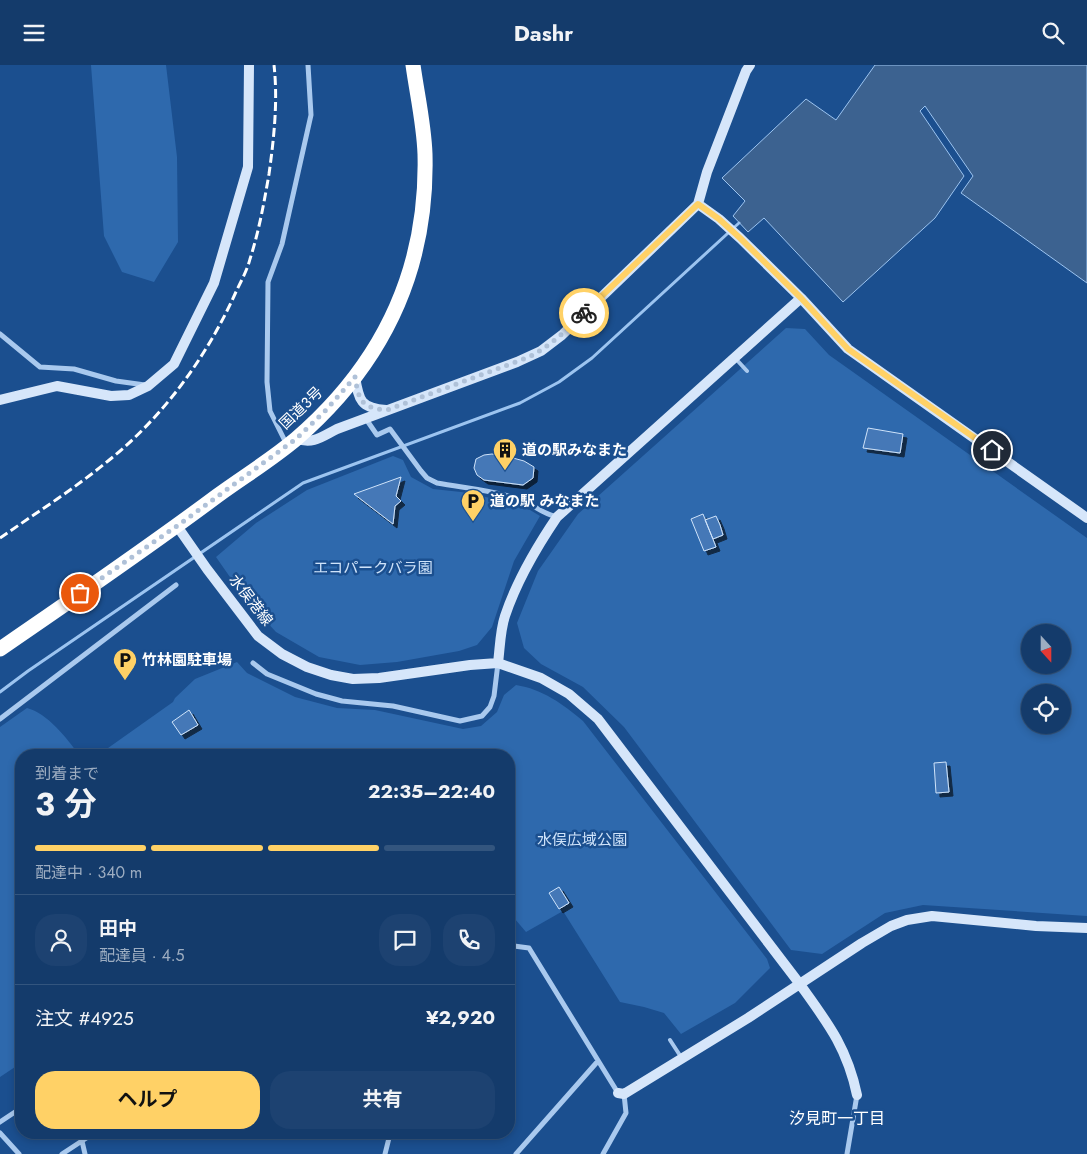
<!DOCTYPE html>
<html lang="ja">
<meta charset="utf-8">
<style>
:root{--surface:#143b6b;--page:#1d4271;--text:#f1f3f6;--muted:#9dadc1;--line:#33557e;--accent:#ffd166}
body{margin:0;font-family:Jost,"Noto Sans JP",sans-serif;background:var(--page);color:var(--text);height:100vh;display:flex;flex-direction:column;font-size:19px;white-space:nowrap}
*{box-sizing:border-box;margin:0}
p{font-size:16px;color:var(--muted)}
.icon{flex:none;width:28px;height:28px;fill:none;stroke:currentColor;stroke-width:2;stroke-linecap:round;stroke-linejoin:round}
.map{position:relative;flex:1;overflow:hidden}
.panel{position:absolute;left:15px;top:684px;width:500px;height:390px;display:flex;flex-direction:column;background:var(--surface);border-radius:20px;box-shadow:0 2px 8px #0003,0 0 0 1px var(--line)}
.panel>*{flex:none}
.needle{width:32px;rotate:159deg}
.tools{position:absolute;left:1021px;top:559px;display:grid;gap:10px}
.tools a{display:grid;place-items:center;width:50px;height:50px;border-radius:50%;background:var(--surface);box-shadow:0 2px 8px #0003,0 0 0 1px var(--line);font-size:25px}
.pin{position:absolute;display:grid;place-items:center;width:42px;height:42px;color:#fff;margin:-21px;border:2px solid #fff;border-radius:50%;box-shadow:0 1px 5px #0007}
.courier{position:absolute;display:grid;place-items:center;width:50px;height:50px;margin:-25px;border:4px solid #ffd166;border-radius:50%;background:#fff;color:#222;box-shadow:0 1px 6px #0007}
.head em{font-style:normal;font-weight:700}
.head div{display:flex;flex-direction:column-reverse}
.head{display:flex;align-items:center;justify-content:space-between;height:85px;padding:0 20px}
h1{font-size:32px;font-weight:700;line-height:38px}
.bar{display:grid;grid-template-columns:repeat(4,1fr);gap:8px 5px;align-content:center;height:60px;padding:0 20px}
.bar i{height:6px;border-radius:4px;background:var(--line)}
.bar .on{background:var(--accent)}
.bar p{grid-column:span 4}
.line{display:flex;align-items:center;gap:12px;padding:0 20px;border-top:1px solid var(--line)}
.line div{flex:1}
.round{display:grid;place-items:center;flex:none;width:52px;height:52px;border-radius:20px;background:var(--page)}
.action{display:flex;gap:10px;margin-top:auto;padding:10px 20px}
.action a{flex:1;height:58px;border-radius:20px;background:var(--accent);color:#111;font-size:20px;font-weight:700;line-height:58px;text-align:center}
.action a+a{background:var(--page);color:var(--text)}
header{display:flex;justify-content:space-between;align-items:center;height:65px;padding:0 20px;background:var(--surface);font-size:22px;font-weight:700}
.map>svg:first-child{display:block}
.green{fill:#2e69ad;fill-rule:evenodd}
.water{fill:#3c6290;stroke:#9cc4f0}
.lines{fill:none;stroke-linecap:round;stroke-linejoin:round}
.stream{stroke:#9cc4f0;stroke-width:3}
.building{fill:#4478b7;stroke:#cfe3fa;filter:url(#shadow)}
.lane{stroke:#a9c9ee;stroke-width:4}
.street{stroke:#a9c9ee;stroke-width:5}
.secondary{stroke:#d6e6fa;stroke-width:10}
.highway{stroke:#fff;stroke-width:15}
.rail{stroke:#fff;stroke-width:3;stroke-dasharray:9 4;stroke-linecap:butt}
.done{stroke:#afc1d8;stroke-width:5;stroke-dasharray:0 9}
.route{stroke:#ffd166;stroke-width:6}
.labels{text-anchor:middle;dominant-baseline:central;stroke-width:5;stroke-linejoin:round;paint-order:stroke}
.street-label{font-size:15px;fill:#fff;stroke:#1b4f8f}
.poi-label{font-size:15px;font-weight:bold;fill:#fff;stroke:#1b4f8f;text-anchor:start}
.park-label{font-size:15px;fill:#cfe3fa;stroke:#1b4f8f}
.neighbourhood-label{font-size:16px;fill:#fff;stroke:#1b4f8f}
</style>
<header><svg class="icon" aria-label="menu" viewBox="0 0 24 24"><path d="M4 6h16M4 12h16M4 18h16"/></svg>Dashr<svg class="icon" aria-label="search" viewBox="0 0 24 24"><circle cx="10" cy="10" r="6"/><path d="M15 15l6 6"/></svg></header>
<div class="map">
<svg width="1087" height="1089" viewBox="0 0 1087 1089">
<defs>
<filter id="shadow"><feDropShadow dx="4" dy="4" stdDeviation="0" flood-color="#0009"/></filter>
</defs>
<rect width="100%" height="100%" fill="#1b4f8f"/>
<!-- green -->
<path class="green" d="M 91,0 L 166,0 L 177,92 L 178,177 L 154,217 L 122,207 L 104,171 Z
M 786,263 L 805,264 L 829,290 L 1087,473 L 1087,851 L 923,840 L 885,848 L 822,889 L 791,885 L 624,662 L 583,622 L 541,599 L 524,583 L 517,558 L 538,506 L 578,449 ZM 1030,568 L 1062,568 L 1062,600 L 1030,600 ZM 1030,628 L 1062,628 L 1062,660 L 1030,660 Z
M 393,391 L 403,395 L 411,412 L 433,424 L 461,427 L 520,439 L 540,451 L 514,496 L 492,562 L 477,580 L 459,586 L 397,597 L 360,600 L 319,592 L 276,567 L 246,535 L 216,492 L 256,458 L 307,425 Z
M 237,597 L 247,608 L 295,632 L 337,643 L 375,645 L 463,664 L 481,661 L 497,647 L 504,630 L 516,620 C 542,624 563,639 583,656 L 767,894 L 770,903 L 735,938 L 681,969 L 664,948 L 644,942 L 620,937 L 563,846 L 526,867 L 509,847 L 509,690 L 103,690 L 101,688 L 173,637 L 175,633 L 195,614 Z
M 27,643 C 47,648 67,673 79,690 L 21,690 L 21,998 L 0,1012 L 0,662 Z"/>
<!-- water -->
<path class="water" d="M 875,0 L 1087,0 L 1087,218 L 961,128 L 973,111 L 925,41 L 920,46 L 964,111 L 935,153 L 843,237 L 764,153 L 748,167 L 733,151 L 745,136 L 722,113 L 806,34 L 836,55 Z"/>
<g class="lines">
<!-- stream -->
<path class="stream" d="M 0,627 L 28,606 L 303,418 L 520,338 L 559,317 L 592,293 L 739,158"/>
</g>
<!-- building -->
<path class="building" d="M 868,363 L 903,369 L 900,388 L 863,383 Z
M 507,387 L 513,393 L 524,396 L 534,402 L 533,413 L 523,420 L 484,415 L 477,410 L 474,403 L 476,394 L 484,390 L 492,389 L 501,391 Z
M 401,412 L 396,431 L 401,436 L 395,441 L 393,459 L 354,429 Z
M 703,449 L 716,482 L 704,486 L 691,454 Z
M 716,451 L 720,460 L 723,470 L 713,474 L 705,455 Z
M 189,645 L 198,660 L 181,670 L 172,657 Z
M 946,697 L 949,727 L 936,728 L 934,698 Z
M 559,822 L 569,838 L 559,844 L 549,828 Z"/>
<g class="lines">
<!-- lane -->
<path class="lane" d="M 735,293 L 747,306
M 670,975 L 681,992"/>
<!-- street -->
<path class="street" d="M 0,269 L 40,302 L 74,304 L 116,316 L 145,320
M 366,354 L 377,370 L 390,364 L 421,406 L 427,413 L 437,418 C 464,423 493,425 518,434 C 534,439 540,448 557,452
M 287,380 L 270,346 L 267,317 L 268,217 L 282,179 L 311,50 L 308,0
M 253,598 L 267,609 L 316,629 L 342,636 L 393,641 L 460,656 L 482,651 L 490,642 L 494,631 L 498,598
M 0,654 L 176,520
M 509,883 L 514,881 L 529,883 L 618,1028
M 0,1057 L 21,1043
M 0,1068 L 19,1089
M 82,1076 L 85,1089
M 62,1089 L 94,1068
M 385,1089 L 389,1073
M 516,1089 L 598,996
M 603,1089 L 626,1048 L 624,1029
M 847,1089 L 857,1030"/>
<!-- secondary -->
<path class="secondary" d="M 698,139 L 719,154 L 740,173 L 801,233 L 848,284 L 1087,453
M 355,312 C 359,335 360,343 386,345
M 0,335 L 57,321 L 111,331 L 129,330 L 148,321 L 174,299 L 214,218 L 248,102 L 249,0
M 296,374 C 315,379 321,372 337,364 L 517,297 L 541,286 L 562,270 L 698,139 L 707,107 L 746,6 L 750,0
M 177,461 L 207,504 L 258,571 L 282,589 L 307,602 L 331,610 L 353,614 L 379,613 L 470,600 L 498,598 L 541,613 L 569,629 L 598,654 L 799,918 C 827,957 847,982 857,1030
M 498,598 C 500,583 500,566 505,551 C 517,515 536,483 557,452 L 801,233
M 618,1028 L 624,1029 L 748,953 L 862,878 L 891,861 L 907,855 L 932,851 L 1036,861 L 1087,863"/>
<!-- highway -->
<path class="highway" d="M 0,584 C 73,534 146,484 217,431 C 243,412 271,395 296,374 C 383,299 428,204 425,89 C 424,59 417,29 413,0"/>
<!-- rail -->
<path class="rail" d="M 0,473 C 36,448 74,424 108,396 C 163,352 206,293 235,229 C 240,218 247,206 250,194 C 259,166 264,138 269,109 C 274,73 278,36 274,0"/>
</g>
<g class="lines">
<!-- done -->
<path class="done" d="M 80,528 L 177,461 L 296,374 L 326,345 L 355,312 C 359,336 361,343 387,345 L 529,292 C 550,281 567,265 584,248"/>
<!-- route -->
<path class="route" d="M 584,248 L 698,139 L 719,154 L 740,173 L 801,233 L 848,284 L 992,385"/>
</g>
<!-- icons -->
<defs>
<g id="building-pin" transform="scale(1.25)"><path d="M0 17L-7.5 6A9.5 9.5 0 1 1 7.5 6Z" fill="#ffd166" stroke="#1b4f8f"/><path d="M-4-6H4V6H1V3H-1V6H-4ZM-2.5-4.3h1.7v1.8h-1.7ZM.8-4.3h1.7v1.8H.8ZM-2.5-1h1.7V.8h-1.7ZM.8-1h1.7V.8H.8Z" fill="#111"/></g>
<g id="parking-pin" transform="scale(1.25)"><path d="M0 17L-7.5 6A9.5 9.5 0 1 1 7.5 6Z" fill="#ffd166" stroke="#1b4f8f"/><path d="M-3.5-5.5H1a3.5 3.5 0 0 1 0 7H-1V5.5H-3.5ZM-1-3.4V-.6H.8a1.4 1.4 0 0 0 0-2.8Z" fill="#111"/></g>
</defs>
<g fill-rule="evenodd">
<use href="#building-pin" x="505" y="385"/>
<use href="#parking-pin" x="473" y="436"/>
<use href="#parking-pin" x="125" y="595"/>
</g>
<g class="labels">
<!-- street labels -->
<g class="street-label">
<text transform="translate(301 343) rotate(-44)">国道3号</text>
<text transform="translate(251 535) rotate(52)">水俣港線</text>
</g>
<!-- poi labels -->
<g class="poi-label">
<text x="522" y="385">道の駅みなまた</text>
<text x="490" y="436">道の駅 みなまた</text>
<text x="142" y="595">竹林園駐車場</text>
</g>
<!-- park labels -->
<g class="park-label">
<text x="373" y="503">エコパークバラ園</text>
<text x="582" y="775">水俣広域公園</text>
</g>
<!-- neighbourhood labels -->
<g class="neighbourhood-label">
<text x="837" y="1053">汐見町一丁目</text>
</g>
</g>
</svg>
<div class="tools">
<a><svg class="needle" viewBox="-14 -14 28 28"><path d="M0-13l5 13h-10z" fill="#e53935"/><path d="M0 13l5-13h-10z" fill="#9dadc1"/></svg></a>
<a><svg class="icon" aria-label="locate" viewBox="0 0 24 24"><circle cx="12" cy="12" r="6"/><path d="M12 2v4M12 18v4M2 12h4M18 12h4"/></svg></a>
</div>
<div class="pin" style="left:80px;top:528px;background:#ea580c"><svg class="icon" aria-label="bag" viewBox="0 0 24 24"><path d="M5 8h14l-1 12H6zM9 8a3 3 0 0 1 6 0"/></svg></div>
<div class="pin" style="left:992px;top:385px;background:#1f2937"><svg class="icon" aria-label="home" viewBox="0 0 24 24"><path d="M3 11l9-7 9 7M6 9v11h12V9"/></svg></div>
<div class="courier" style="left:584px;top:248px"><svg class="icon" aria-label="bike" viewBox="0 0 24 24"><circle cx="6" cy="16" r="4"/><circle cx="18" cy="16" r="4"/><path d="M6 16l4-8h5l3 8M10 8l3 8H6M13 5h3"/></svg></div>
<section class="panel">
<div class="head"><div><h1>3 分</h1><p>到着まで</p></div><em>22:35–22:40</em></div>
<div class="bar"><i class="on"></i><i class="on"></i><i class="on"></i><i></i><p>配達中 · 340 m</p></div>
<div class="line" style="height:90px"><a class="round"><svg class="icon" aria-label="person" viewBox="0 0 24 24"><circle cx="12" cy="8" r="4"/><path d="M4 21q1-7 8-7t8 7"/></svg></a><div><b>田中</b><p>配達員 · 4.5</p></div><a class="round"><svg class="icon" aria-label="chat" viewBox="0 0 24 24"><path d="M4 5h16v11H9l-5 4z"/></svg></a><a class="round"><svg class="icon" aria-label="phone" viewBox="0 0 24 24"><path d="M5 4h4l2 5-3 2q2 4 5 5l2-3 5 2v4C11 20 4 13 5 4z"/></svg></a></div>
<div class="line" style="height:65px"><div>注文 #4925</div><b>¥2,920</b></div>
<div class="action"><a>ヘルプ</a><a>共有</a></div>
</section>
</div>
